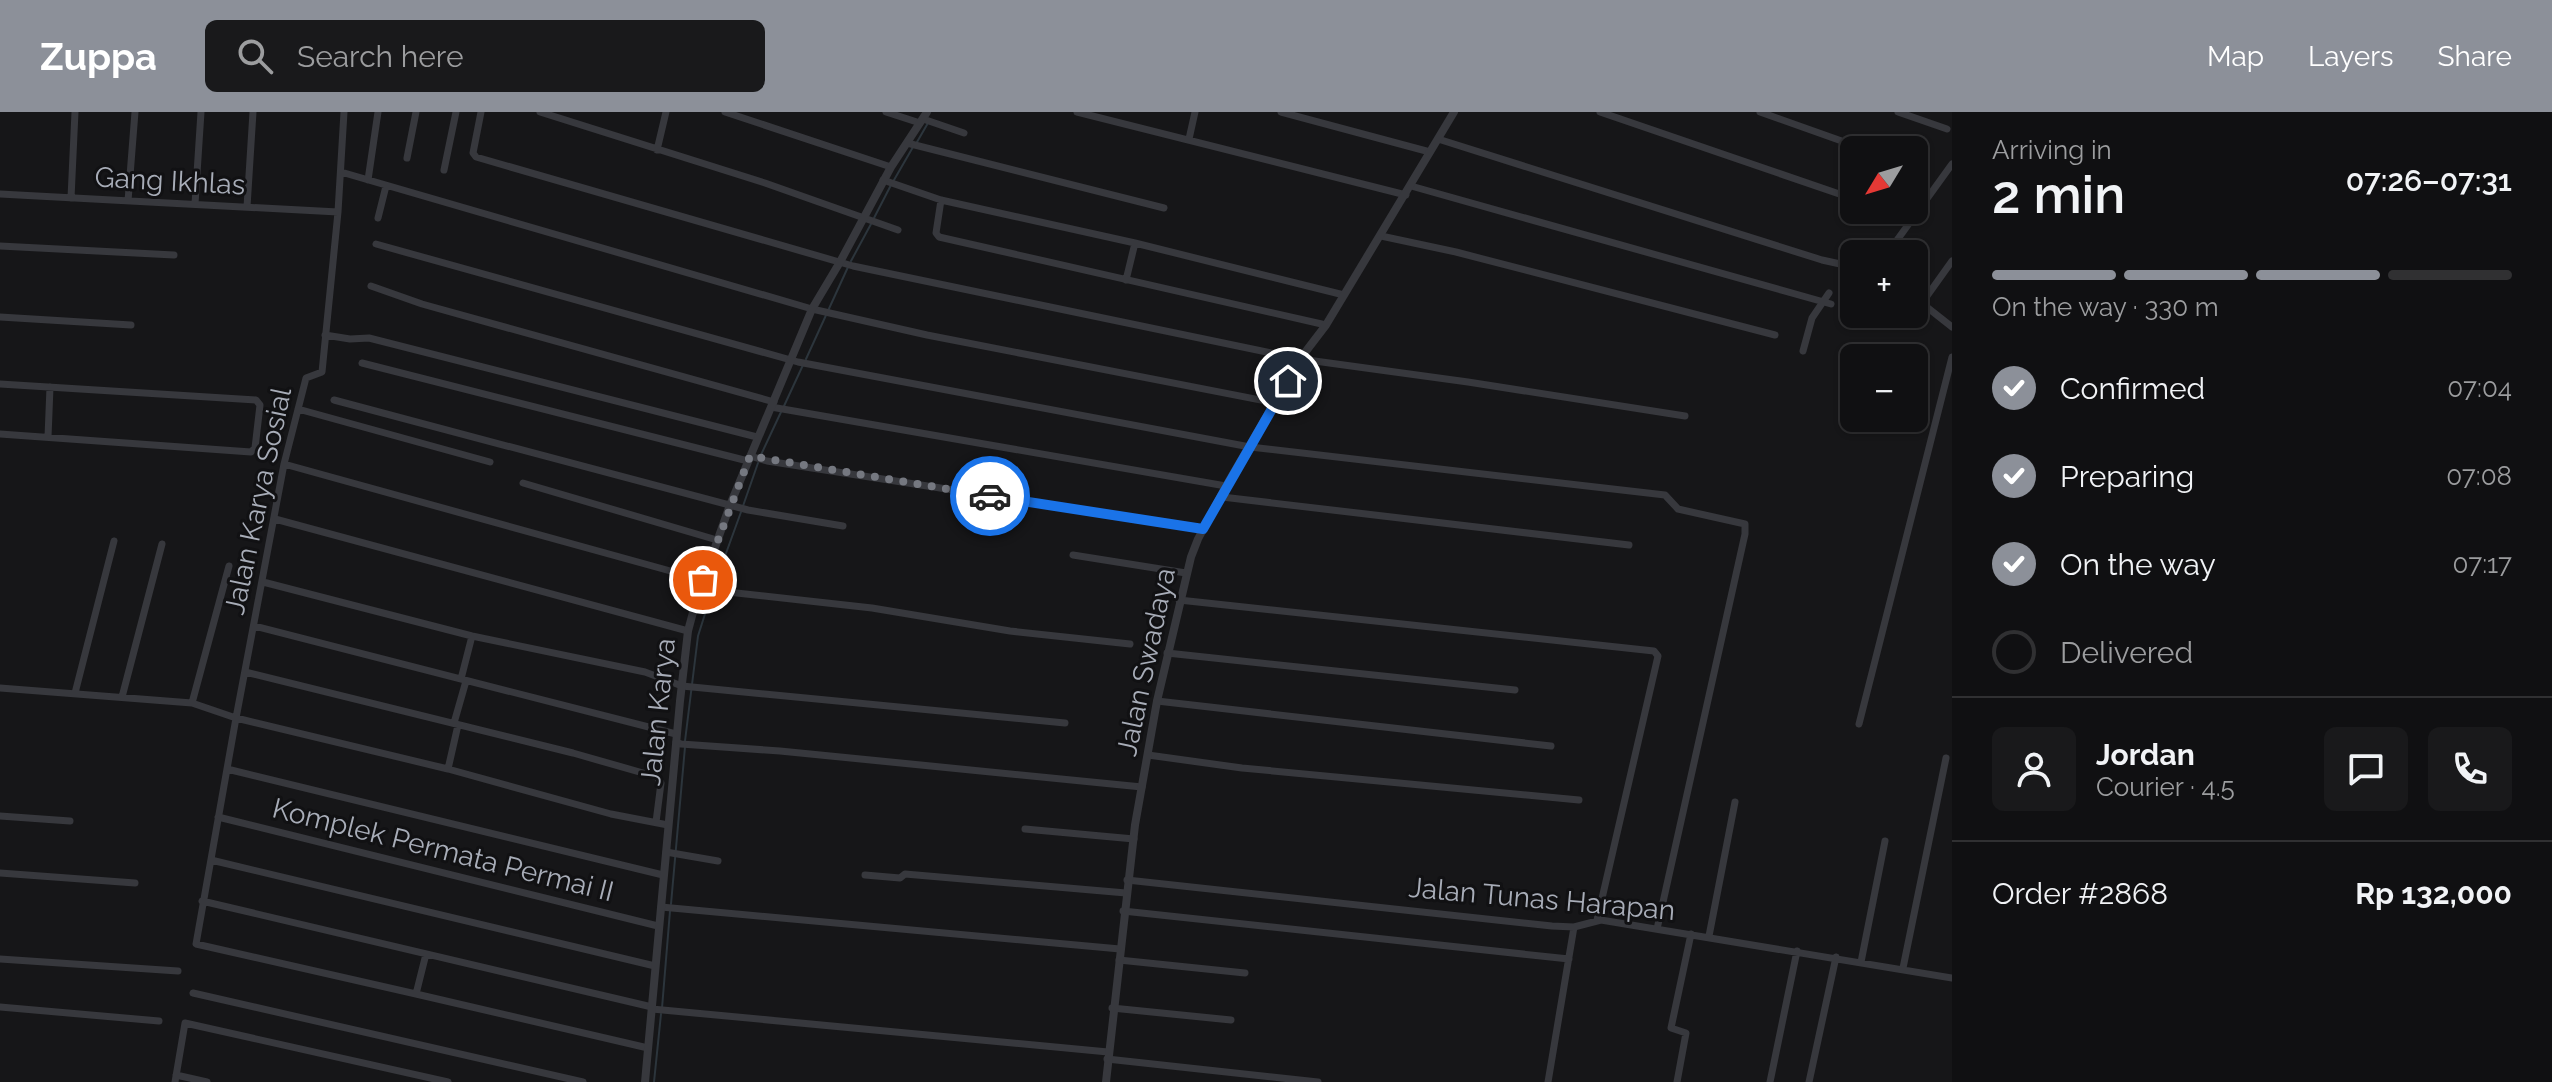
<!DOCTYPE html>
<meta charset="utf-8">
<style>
:root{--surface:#101012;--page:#19191b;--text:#f1f3f6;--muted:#9c9d9f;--line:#303032;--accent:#8c9099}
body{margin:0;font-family:Raleway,sans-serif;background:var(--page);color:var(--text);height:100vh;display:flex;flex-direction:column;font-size:30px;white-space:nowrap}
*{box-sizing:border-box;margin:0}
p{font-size:26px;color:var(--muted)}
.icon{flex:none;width:44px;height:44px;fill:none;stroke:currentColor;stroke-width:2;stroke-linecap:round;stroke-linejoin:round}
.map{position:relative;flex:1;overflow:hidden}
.panel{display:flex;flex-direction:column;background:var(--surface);width:600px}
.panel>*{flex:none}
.needle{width:52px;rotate:232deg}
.buttons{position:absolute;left:1840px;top:24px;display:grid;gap:16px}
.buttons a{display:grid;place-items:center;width:88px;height:88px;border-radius:12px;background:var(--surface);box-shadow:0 2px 6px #0004,0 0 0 2px var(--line);font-size:40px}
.pin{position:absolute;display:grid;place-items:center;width:68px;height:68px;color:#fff;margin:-34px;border:4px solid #fff;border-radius:50%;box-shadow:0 2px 8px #0007}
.courier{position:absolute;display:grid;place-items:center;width:80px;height:80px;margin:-40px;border:6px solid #1a73e8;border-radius:50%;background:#fff;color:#222;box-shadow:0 2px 10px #0007}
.overview em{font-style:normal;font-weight:600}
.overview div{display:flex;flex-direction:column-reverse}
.overview{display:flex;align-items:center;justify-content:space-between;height:136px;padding:0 40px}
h1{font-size:52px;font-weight:600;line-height:60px}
.bar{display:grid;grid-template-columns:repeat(4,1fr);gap:12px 8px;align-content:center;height:96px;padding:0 40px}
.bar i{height:10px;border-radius:6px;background:var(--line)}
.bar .active{background:var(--accent)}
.bar p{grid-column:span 4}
.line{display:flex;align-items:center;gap:20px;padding:0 40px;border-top:2px solid var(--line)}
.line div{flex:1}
.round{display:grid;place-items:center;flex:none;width:84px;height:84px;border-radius:12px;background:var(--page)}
ol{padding:0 40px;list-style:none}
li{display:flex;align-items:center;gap:24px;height:88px}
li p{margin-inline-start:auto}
li .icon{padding:8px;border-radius:50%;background:var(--accent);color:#fff;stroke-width:4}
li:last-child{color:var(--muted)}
li i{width:44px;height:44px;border:4px solid var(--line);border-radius:50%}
header{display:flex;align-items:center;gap:48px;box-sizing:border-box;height:112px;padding:0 40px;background:var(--accent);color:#fff}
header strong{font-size:38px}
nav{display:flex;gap:44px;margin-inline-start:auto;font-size:28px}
.search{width:560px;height:72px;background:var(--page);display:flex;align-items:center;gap:20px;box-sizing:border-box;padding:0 28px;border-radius:12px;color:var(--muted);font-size:30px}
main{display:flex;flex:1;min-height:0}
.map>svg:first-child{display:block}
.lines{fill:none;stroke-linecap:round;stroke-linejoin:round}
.stream{stroke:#2c353c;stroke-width:2}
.minor{stroke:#37383d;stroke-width:7}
.tertiary{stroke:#37383d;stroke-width:8}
.done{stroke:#757880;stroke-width:8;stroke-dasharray:0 14.4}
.route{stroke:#1a73e8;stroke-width:10}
.labels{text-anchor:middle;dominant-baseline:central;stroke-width:6;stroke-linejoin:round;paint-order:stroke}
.street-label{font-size:28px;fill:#a8adb8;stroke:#111113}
</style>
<header>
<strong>Zuppa</strong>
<div class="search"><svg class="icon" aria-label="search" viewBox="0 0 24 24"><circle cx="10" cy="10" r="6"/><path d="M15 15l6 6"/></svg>Search here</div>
<nav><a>Map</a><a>Layers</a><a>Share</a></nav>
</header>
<main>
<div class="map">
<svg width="1952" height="970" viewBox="0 0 1952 970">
<rect width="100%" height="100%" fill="#161618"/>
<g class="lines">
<!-- stream -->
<path class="stream" d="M 917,30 L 928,11
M 894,68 L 913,35
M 874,106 L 891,73
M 851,149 L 871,112
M 806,247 L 848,155
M 784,294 L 803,253
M 760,345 L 781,300
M 743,394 L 758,351
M 713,477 L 741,400
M 685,629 L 698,524 L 711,483
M 671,792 L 685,635
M 662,896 L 670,799
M 654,970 L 661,902"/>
<!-- minor -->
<path class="minor" d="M 344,0 L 338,100 L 322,260 L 306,266 L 284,352 L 236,606 L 448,657 L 611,702 L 668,713
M 481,0 L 473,41 L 476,45 L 853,154 L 1300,247 L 1468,270 L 1685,304
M 540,0 L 765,71 L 898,118
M 725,0 L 891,55
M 886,0 L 920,11
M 1077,0 L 1406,83
M 1281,0 L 1430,40
M 1600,0 L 1854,87
M 1760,0 L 1867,38
M 1898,0 L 1947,17
M 923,7 L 964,21
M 1189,27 L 1195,0
M 1438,27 L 1822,148 L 1854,155
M 907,31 L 1164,96
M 657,38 L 666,0
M 407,46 L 416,0
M 1914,55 L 1916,55
M 444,58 L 456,0
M 341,60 L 812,197 L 927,223 L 1276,291
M 368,68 L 378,0
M 883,68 L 941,88 L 1135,131 L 1344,183
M 1411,74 L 1831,192
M 0,82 L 338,100
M 71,86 L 75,0
M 941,88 L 936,121 L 939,125 L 1326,213
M 128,89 L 135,0
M 195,92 L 201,0
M 247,95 L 253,0
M 1885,98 L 1891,100
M 378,106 L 386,74
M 1381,124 L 1456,140 L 1775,223
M 376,132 L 798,250 L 1250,335 L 1665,383 L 1678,397 L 1745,412 L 1745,422 L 1657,817
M 0,134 L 174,143
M 1887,142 L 1952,52
M 1126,168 L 1135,131
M 371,174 L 422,192 L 774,290
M 1914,185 L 1952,215
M 1922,191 L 1952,149
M 0,205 L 131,213
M 325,223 L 350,227 L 369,226 L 757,325
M 1803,239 L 1812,206 L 1829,181
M 362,251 L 748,349
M 0,272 L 256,288 L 260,293 L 255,336 L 251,340 L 0,322
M 334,288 L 748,398 L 843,414
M 771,295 L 1226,374
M 298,297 L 490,350
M 48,325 L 50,275
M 750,344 L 767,349 L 1203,417
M 284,352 L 703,468
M 523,371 L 717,428
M 1222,385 L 1629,433
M 275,407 L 688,519
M 1073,443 L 1186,461
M 263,470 L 472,524 L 645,560 L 682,574 L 1065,611
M 700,477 L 872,496 L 1010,519 L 1130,532
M 1179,488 L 1654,539 L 1658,544 L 1597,808
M 254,514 L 676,622
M 1167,541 L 1515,578
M 245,560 L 573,641 L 657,665 L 661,671 L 656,710
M 461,567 L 472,524
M 0,576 L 192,591 L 236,606 L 196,832 L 416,882 L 426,842
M 75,581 L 114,429
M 122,585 L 162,432
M 1157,589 L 1551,634
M 192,591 L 229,454
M 454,611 L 466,569
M 1859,612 L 1952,245
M 676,630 L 681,632 L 780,639 L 1142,675
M 1148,643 L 1242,656 L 1579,688
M 227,657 L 663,763
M 448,657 L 458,613
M 0,704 L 70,709
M 218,705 L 658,814
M 1025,717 L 1134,727
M 666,740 L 718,749
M 211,748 L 655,854
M 0,761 L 135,771
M 865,763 L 900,766 L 905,762 L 1126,781
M 1127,768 L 1552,814 L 1574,815 L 1601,808 L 1952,866
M 202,789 L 652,895
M 661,795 L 1120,837
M 1123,799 L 1569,847
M 1709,824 L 1735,690
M 0,847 L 178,859
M 1119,848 L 1245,861
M 1861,850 L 1885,729
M 1903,856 L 1946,646
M 193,881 L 583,970
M 416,882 L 648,936
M 0,895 L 159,909
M 1112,896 L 1231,908
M 652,897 L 1108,940
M 1107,947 L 1318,970
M 176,963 L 207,970
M 175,970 L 185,911 L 448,970
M 1548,970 L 1574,815
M 1677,970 L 1686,921 L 1671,916 L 1691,822
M 1770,970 L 1797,839
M 1809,970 L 1836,845"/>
<!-- tertiary -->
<path class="tertiary" d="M 645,970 L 680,589 L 688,519 L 696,489 L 730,393 L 812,197 L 840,150 L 891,55 L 927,0
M 1106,970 L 1135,713 L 1157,589 L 1191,445 L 1198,427 L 1226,374 L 1300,247 L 1326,213 L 1454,0"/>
</g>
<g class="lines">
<!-- done -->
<path class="done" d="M 703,468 L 750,344 L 990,384"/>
<!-- route -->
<path class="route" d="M 990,384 L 1203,417 L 1288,269"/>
</g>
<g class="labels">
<!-- street labels -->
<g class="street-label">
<text transform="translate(170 69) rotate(3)">Gang Ikhlas</text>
<text transform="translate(258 389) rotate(-78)">Jalan Karya Sosial</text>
<text transform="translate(1146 550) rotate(-78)">Jalan Swadaya</text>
<text transform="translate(658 600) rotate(-84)">Jalan Karya</text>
<text transform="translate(443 738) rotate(14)">Komplek Permata Permai II</text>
<text transform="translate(1542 787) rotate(5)">Jalan Tunas Harapan</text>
</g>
</g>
</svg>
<div class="buttons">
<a><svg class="needle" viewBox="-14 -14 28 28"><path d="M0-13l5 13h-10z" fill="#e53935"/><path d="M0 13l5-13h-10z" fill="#9c9d9f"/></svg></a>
<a>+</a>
<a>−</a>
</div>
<div class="pin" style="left:703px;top:468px;background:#ea580c"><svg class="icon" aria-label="bag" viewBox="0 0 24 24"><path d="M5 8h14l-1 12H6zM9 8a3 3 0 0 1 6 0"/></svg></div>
<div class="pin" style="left:1288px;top:269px;background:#1f2937"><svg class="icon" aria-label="home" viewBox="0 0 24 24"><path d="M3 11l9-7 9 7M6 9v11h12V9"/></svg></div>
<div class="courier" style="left:990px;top:384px"><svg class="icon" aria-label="car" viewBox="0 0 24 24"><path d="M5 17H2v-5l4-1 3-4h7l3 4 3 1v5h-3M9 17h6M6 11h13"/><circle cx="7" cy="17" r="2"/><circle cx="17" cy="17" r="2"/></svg></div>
</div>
<section class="panel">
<div class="overview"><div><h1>2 min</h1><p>Arriving in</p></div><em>07:26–07:31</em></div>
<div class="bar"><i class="active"></i><i class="active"></i><i class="active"></i><i></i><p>On the way · 330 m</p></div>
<ol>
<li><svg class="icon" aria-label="check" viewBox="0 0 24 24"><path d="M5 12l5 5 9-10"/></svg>Confirmed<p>07:04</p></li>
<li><svg class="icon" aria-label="check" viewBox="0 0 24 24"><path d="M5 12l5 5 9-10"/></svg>Preparing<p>07:08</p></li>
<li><svg class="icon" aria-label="check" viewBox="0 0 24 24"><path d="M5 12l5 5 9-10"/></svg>On the way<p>07:17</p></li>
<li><i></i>Delivered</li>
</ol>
<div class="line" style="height:144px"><a class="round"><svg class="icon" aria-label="person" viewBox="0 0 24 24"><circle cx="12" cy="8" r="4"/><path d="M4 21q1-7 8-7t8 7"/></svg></a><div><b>Jordan</b><p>Courier · 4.5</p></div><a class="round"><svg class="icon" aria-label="chat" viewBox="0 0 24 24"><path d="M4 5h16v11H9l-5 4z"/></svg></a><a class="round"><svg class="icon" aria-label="phone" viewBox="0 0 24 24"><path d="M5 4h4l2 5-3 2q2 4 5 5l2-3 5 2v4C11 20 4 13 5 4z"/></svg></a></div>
<div class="line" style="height:104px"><div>Order #2868</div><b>Rp 132,000</b></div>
</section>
</main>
